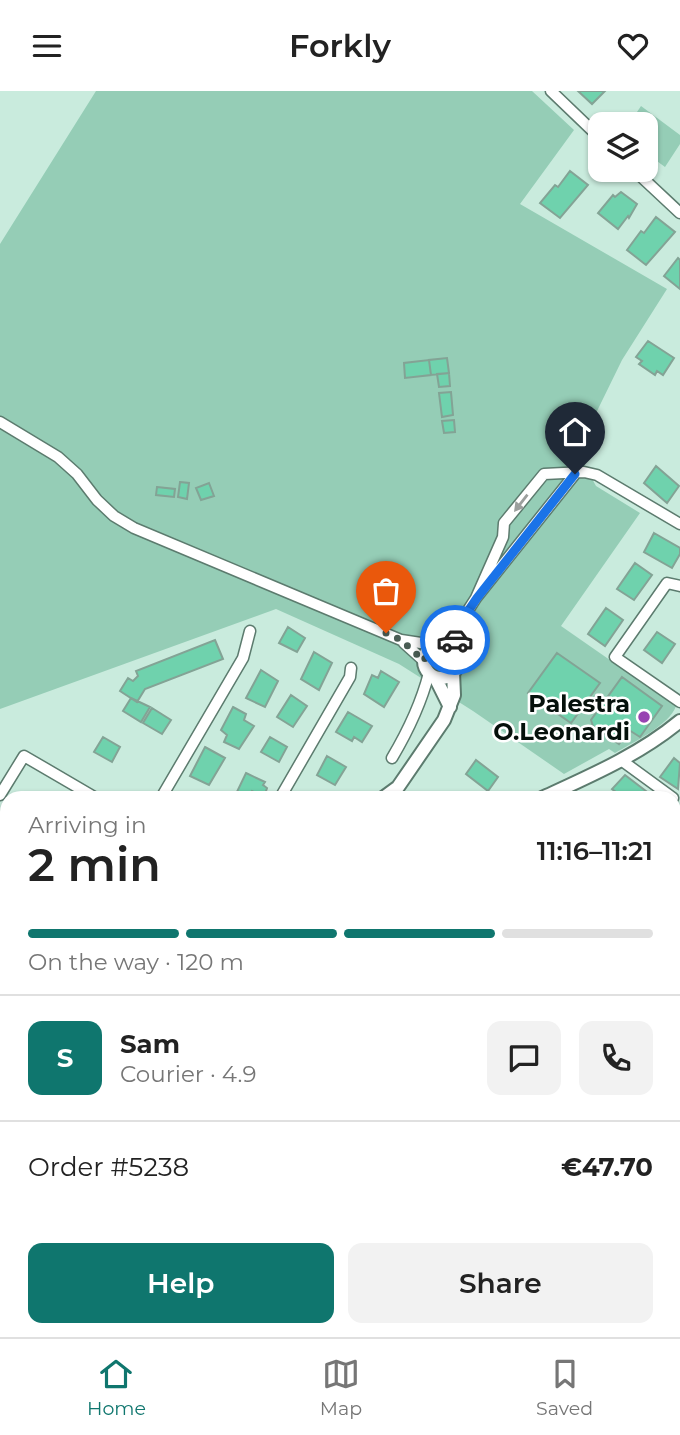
<!DOCTYPE html>
<meta charset="utf-8">
<style>
:root{--surface:#fff;--page:#f2f2f2;--text:#222;--muted:#767676;--line:#e0e0e0;--accent:#0f766e}
body{margin:0;font-family:Montserrat,sans-serif;background:var(--page);color:var(--text);height:100vh;display:flex;flex-direction:column;font-size:26px;white-space:nowrap}
*{box-sizing:border-box;margin:0}
p{font-size:23px;color:var(--muted)}
.icon{flex:none;width:38px;height:38px;fill:none;stroke:currentColor;stroke-width:2;stroke-linecap:round;stroke-linejoin:round}
.map{position:relative;flex:1;overflow:hidden}
.drawer{position:absolute;left:0px;top:700px;width:681px;height:546px;display:flex;flex-direction:column;background:var(--surface);border-radius:21px 21px 0 0;box-shadow:0 2px 5px #0004}
.drawer>*{flex:none}
.buttons{position:absolute;left:588px;top:21px;display:grid;gap:14px}
.buttons a{display:grid;place-items:center;width:70px;height:70px;border-radius:14px;background:var(--surface);box-shadow:0 2px 5px #0004;font-size:35px}
.pin{position:absolute;display:grid;place-items:center;width:60px;height:60px;color:#fff;margin:-72px -30px;border-radius:50% 50% 50% 0;rotate:-45deg;box-shadow:0 0 7px #0007}
.pin .icon{rotate:45deg}
.courier{position:absolute;display:grid;place-items:center;width:70px;height:70px;margin:-35px;border:5px solid #1a73e8;border-radius:50%;background:#fff;color:#222;box-shadow:0 2px 9px #0007}
.head em{font-style:normal;font-weight:600}
.head div{display:flex;flex-direction:column-reverse}
.head{display:flex;align-items:center;justify-content:space-between;height:119px;padding:0 28px}
h1{font-size:46px;font-weight:600;line-height:52px}
.bar{display:grid;grid-template-columns:repeat(4,1fr);gap:10px 7px;align-content:center;height:84px;padding:0 28px}
.bar i{height:9px;border-radius:5px;background:var(--line)}
.bar .selected{background:var(--accent)}
.bar p{grid-column:span 4}
.line{display:flex;align-items:center;gap:18px;padding:0 28px;border-top:2px solid var(--line)}
.line div{flex:1}
.round{display:grid;place-items:center;flex:none;width:74px;height:74px;border-radius:14px;background:var(--page)}
.cta{display:flex;gap:14px;margin-top:auto;padding:14px 28px}
.cta a{flex:1;height:80px;border-radius:14px;background:var(--accent);color:#fff;font-size:28px;font-weight:600;line-height:80px;text-align:center}
.cta a+a{background:var(--page);color:var(--text)}
header{display:flex;justify-content:space-between;align-items:center;height:91px;padding:0 28px;background:var(--surface);font-size:32px;font-weight:600}
.dock{display:flex;justify-content:space-around;align-items:center;height:98px;border-top:2px solid var(--line);background:var(--surface);font-size:19px;color:var(--muted)}
.dock a{display:grid;justify-items:center;gap:4px}
.dock .selected{color:var(--accent)}
.map>svg:first-child{display:block}
.green{fill:#95cdb6}
.building{fill:#6fd2ad;stroke:#83a395;stroke-width:2}
.lines{fill:none;stroke-linecap:round;stroke-linejoin:round}
.minor-casing{stroke:#5c7b6e;stroke-width:13}
.tertiary-casing{stroke:#5c7b6e;stroke-width:16}
.secondary-casing{stroke:#5c7b6e;stroke-width:18}
.minor{stroke:#fff;stroke-width:10}
.tertiary{stroke:#fff;stroke-width:12}
.secondary{stroke:#fff;stroke-width:14}
.oneway{fill:#9b9f9d}
.done{stroke:#4a5d54;stroke-width:7;stroke-dasharray:0 12.6}
.route{stroke:#1a73e8;stroke-width:9}
.poi-dot{fill:#9844b2;stroke:#fff;stroke-width:2.5}
.labels{text-anchor:middle;dominant-baseline:central;stroke-width:5;stroke-linejoin:round;paint-order:stroke}
.poi-label{font-size:24px;font-weight:bold;fill:#05100b;stroke:#fff;text-anchor:end}
</style>
<header><svg class="icon" aria-label="menu" viewBox="0 0 24 24"><path d="M4 6h16M4 12h16M4 18h16"/></svg>Forkly<svg class="icon" aria-label="heart" viewBox="0 0 24 24"><path d="M12 20l-8-8c-3-5 5-10 8-4 3-6 11-1 8 4z"/></svg></header>
<div class="map">
<svg width="680" height="1246" viewBox="0 0 680 1246">
<rect width="100%" height="100%" fill="#c9ebdd"/>
<!-- green -->
<path class="green" d="M 96,0 L 532,0 L 574,39 L 520,113 L 667,198 L 622,269 L 577,361 L 596,395 L 640,422 L 561,535 L 676,615 C 670,634 632,652 615,662 L 609,658 L 564,683 L 473,620 L 399,573 L 276,518 L 0,618 L 0,153 Z
M 641,15 L 680,44 L 680,53 L 665,76 L 646,62 L 646,33 L 629,33 Z"/>
<!-- building -->
<path class="building" d="M 578,0 L 605,0 L 592,13 Z
M 570,80 L 588,94 L 560,127 L 540,112 L 555,94 L 558,96 Z
M 621,101 L 637,113 L 629,127 L 628,125 L 618,138 L 598,122 L 613,104 L 615,106 Z
M 656,126 L 675,141 L 646,174 L 627,159 L 641,140 L 644,142 Z
M 678,167 L 680,169 L 680,198 L 664,185 Z
M 648,250 L 674,267 L 663,284 L 657,280 L 655,284 L 639,273 L 642,270 L 636,266 Z
M 447,267 L 449,282 L 431,284 L 429,269 Z
M 429,269 L 431,284 L 405,287 L 404,272 Z
M 449,282 L 450,295 L 439,296 L 437,283 Z
M 451,301 L 453,324 L 442,326 L 439,302 Z
M 454,329 L 455,341 L 444,342 L 442,330 Z
M 656,375 L 679,395 L 667,412 L 644,392 Z
M 180,391 L 189,392 L 187,408 L 178,406 Z
M 209,392 L 214,405 L 201,409 L 196,397 Z
M 157,396 L 175,398 L 174,406 L 156,404 Z
M 654,442 L 680,457 L 680,463 L 672,477 L 644,461 Z
M 635,472 L 652,484 L 634,509 L 617,498 Z
M 606,517 L 623,529 L 605,555 L 588,543 Z
M 288,536 L 305,547 L 297,561 L 279,552 Z
M 657,541 L 675,553 L 662,572 L 644,559 Z
M 215,549 L 223,568 L 145,598 L 137,611 L 120,600 L 128,587 L 133,590 L 138,585 L 136,580 Z
M 314,561 L 332,572 L 319,599 L 301,588 Z
M 557,562 L 600,592 L 571,632 L 528,602 Z
M 261,579 L 278,590 L 265,616 L 246,607 Z
M 381,580 L 399,591 L 384,616 L 364,603 L 372,584 L 378,587 Z
M 622,586 L 662,615 L 640,646 L 629,639 L 619,653 L 593,635 L 591,629 Z
M 291,604 L 307,615 L 293,636 L 277,626 Z
M 131,607 L 150,616 L 141,631 L 123,620 Z
M 233,616 L 246,623 L 244,629 L 254,635 L 239,658 L 224,651 L 227,644 L 221,639 Z
M 152,617 L 171,629 L 162,643 L 143,632 Z
M 348,621 L 372,635 L 362,651 L 354,646 L 352,650 L 336,641 Z
M 103,646 L 120,656 L 112,671 L 94,661 Z
M 270,646 L 287,656 L 279,671 L 261,661 Z
M 205,656 L 225,667 L 209,694 L 190,685 Z
M 327,665 L 346,676 L 335,694 L 317,684 Z
M 674,667 L 680,672 L 678,698 L 660,686 Z
M 476,669 L 498,686 L 488,700 L 466,683 Z
M 246,682 L 265,691 L 263,694 L 267,697 L 264,706 L 252,700 L 248,707 L 235,705 Z
M 625,684 L 655,707 L 624,707 L 612,698 Z
M 674,721 L 680,725 L 680,750 L 674,745 Z
M 0,760 L 7,774 L 7,786 L 0,790 Z
M 676,771 L 680,774 L 680,799 L 674,794 L 674,774 Z
M 676,888 L 680,891 L 680,907 L 674,914 L 674,891 Z
M 0,953 L 7,955 L 7,977 L 4,985 L 0,984 Z
M 0,1052 L 7,1055 L 7,1081 L 0,1078 Z
M 674,1079 L 680,1080 L 680,1124 L 674,1151 Z
M 239,1239 L 257,1239 L 258,1246 L 239,1246 Z
M 624,1239 L 660,1239 L 659,1246 L 628,1246 L 623,1245 Z"/>
<g class="lines">
<!-- minor casing -->
<g class="minor-casing">
<path id="minor" d="M 551,0 L 600,47
M 634,79 L 680,122
M 0,331 L 58,366 L 77,383 L 97,409 L 114,425 L 134,437 L 401,549 L 434,554
M 680,495 L 667,492 L 615,566 L 680,611
M 476,507 L 503,446 L 504,432 L 544,383 L 584,381 L 597,384 L 680,433
M 456,538 L 456,563
M 404,552 L 424,570
M 441,553 L 456,538 L 476,507 L 575,383
M 392,667 C 408,640 421,613 429,582
M 621,669 L 673,707
M 0,704 L 24,665 L 96,707
M 161,707 L 243,567 L 250,540
M 280,707 L 350,586 L 351,577
M 674,812 L 680,817
M 0,901 L 7,914
M 674,950 L 680,955
M 0,1001 L 7,1001
M 674,1047 L 680,1040
M 0,1112 L 7,1105
M 674,1211 L 680,1183
M 225,1239 L 226,1246
M 266,1239 L 267,1246
M 403,1239 L 404,1246
M 546,1239 L 546,1246
M 591,1239 L 598,1246
M 314,1246 L 379,1239
M 503,1246 L 509,1239
M 666,1246 L 668,1239"/>
</g>
<!-- tertiary casing -->
<g class="tertiary-casing">
<path id="tertiary" d="M424 570a17 17 0 1 1 34 0a17 17 0 1 1-34 0Z
M 435,586 L 450,616
M 383,707 L 398,696 L 444,629 L 454,604 L 453,581
M 542,707 C 590,685 639,664 680,630"/>
</g>
<!-- secondary casing -->
<g class="secondary-casing">
<path id="secondary" d="M 0,842 L 7,840
M 0,1230 L 7,1228"/>
</g>
<!-- minor -->
<use href="#minor" class="minor"/>
<!-- tertiary -->
<use href="#tertiary" class="tertiary"/>
<!-- secondary -->
<use href="#secondary" class="secondary"/>
</g>
<!-- one-way arrows -->
<defs><path id="oneway-solid" d="M-6-.8H1V-3.2L6.5 0L1 3.2V.8H-6Z" transform="scale(1.75)"/></defs>
<use class="oneway" href="#oneway-solid" transform="translate(521 412) rotate(128)"/>
<g class="lines">
<!-- done -->
<path class="done" d="M 386,542 L 401,549 L 424,570 L 428,558 C 439,551 449,552 456,563 L 455,549"/>
<!-- route -->
<path class="route" d="M 455,549 L 456,538 L 477,507 L 575,383"/>
</g>
<!-- markers -->
<circle class="poi-dot" cx="644" cy="626" r="7"/>
<g class="labels">
<!-- poi labels -->
<g class="poi-label">
<text x="630" y="612">Palestra<tspan x="630" dy="28">O.Leonardi</tspan></text>
</g>
</g>
</svg>
<div class="buttons">
<a><svg class="icon" aria-label="layers" viewBox="0 0 24 24"><path d="M12 4l9 5-9 5-9-5zM3 14l9 5 9-5"/></svg></a>
</div>
<div class="pin" style="left:386px;top:542px;background:#ea580c"><svg class="icon" aria-label="bag" viewBox="0 0 24 24"><path d="M5 8h14l-1 12H6zM9 8a3 3 0 0 1 6 0"/></svg></div>
<div class="pin" style="left:575px;top:383px;background:#1f2937"><svg class="icon" aria-label="home" viewBox="0 0 24 24"><path d="M3 11l9-7 9 7M6 9v11h12V9"/></svg></div>
<div class="courier" style="left:455px;top:549px"><svg class="icon" aria-label="car" viewBox="0 0 24 24"><path d="M5 17H2v-5l4-1 3-4h7l3 4 3 1v5h-3M9 17h6M6 11h13"/><circle cx="7" cy="17" r="2"/><circle cx="17" cy="17" r="2"/></svg></div>
<section class="drawer">
<div class="head"><div><h1>2 min</h1><p>Arriving in</p></div><em>11:16–11:21</em></div>
<div class="bar"><i class="selected"></i><i class="selected"></i><i class="selected"></i><i></i><p>On the way · 120 m</p></div>
<div class="line" style="height:126px"><b class="round" style="background:var(--accent);color:#fff">S</b><div><b>Sam</b><p>Courier · 4.9</p></div><a class="round"><svg class="icon" aria-label="chat" viewBox="0 0 24 24"><path d="M4 5h16v11H9l-5 4z"/></svg></a><a class="round"><svg class="icon" aria-label="phone" viewBox="0 0 24 24"><path d="M5 4h4l2 5-3 2q2 4 5 5l2-3 5 2v4C11 20 4 13 5 4z"/></svg></a></div>
<div class="line" style="height:91px"><div>Order #5238</div><b>€47.70</b></div>
<div class="cta"><a>Help</a><a>Share</a></div>
</section>
</div>
<nav class="dock">
<a class="selected"><svg class="icon" aria-label="home" viewBox="0 0 24 24"><path d="M3 11l9-7 9 7M6 9v11h12V9"/></svg>Home</a>
<a><svg class="icon" aria-label="map" viewBox="0 0 24 24"><path d="M3 6l6-2 6 2 6-2v14l-6 2-6-2-6 2zM9 4v14M15 6v14"/></svg>Map</a>
<a><svg class="icon" aria-label="saved" viewBox="0 0 24 24"><path d="M7 4h10v16l-5-4-5 4z"/></svg>Saved</a>
</nav>
